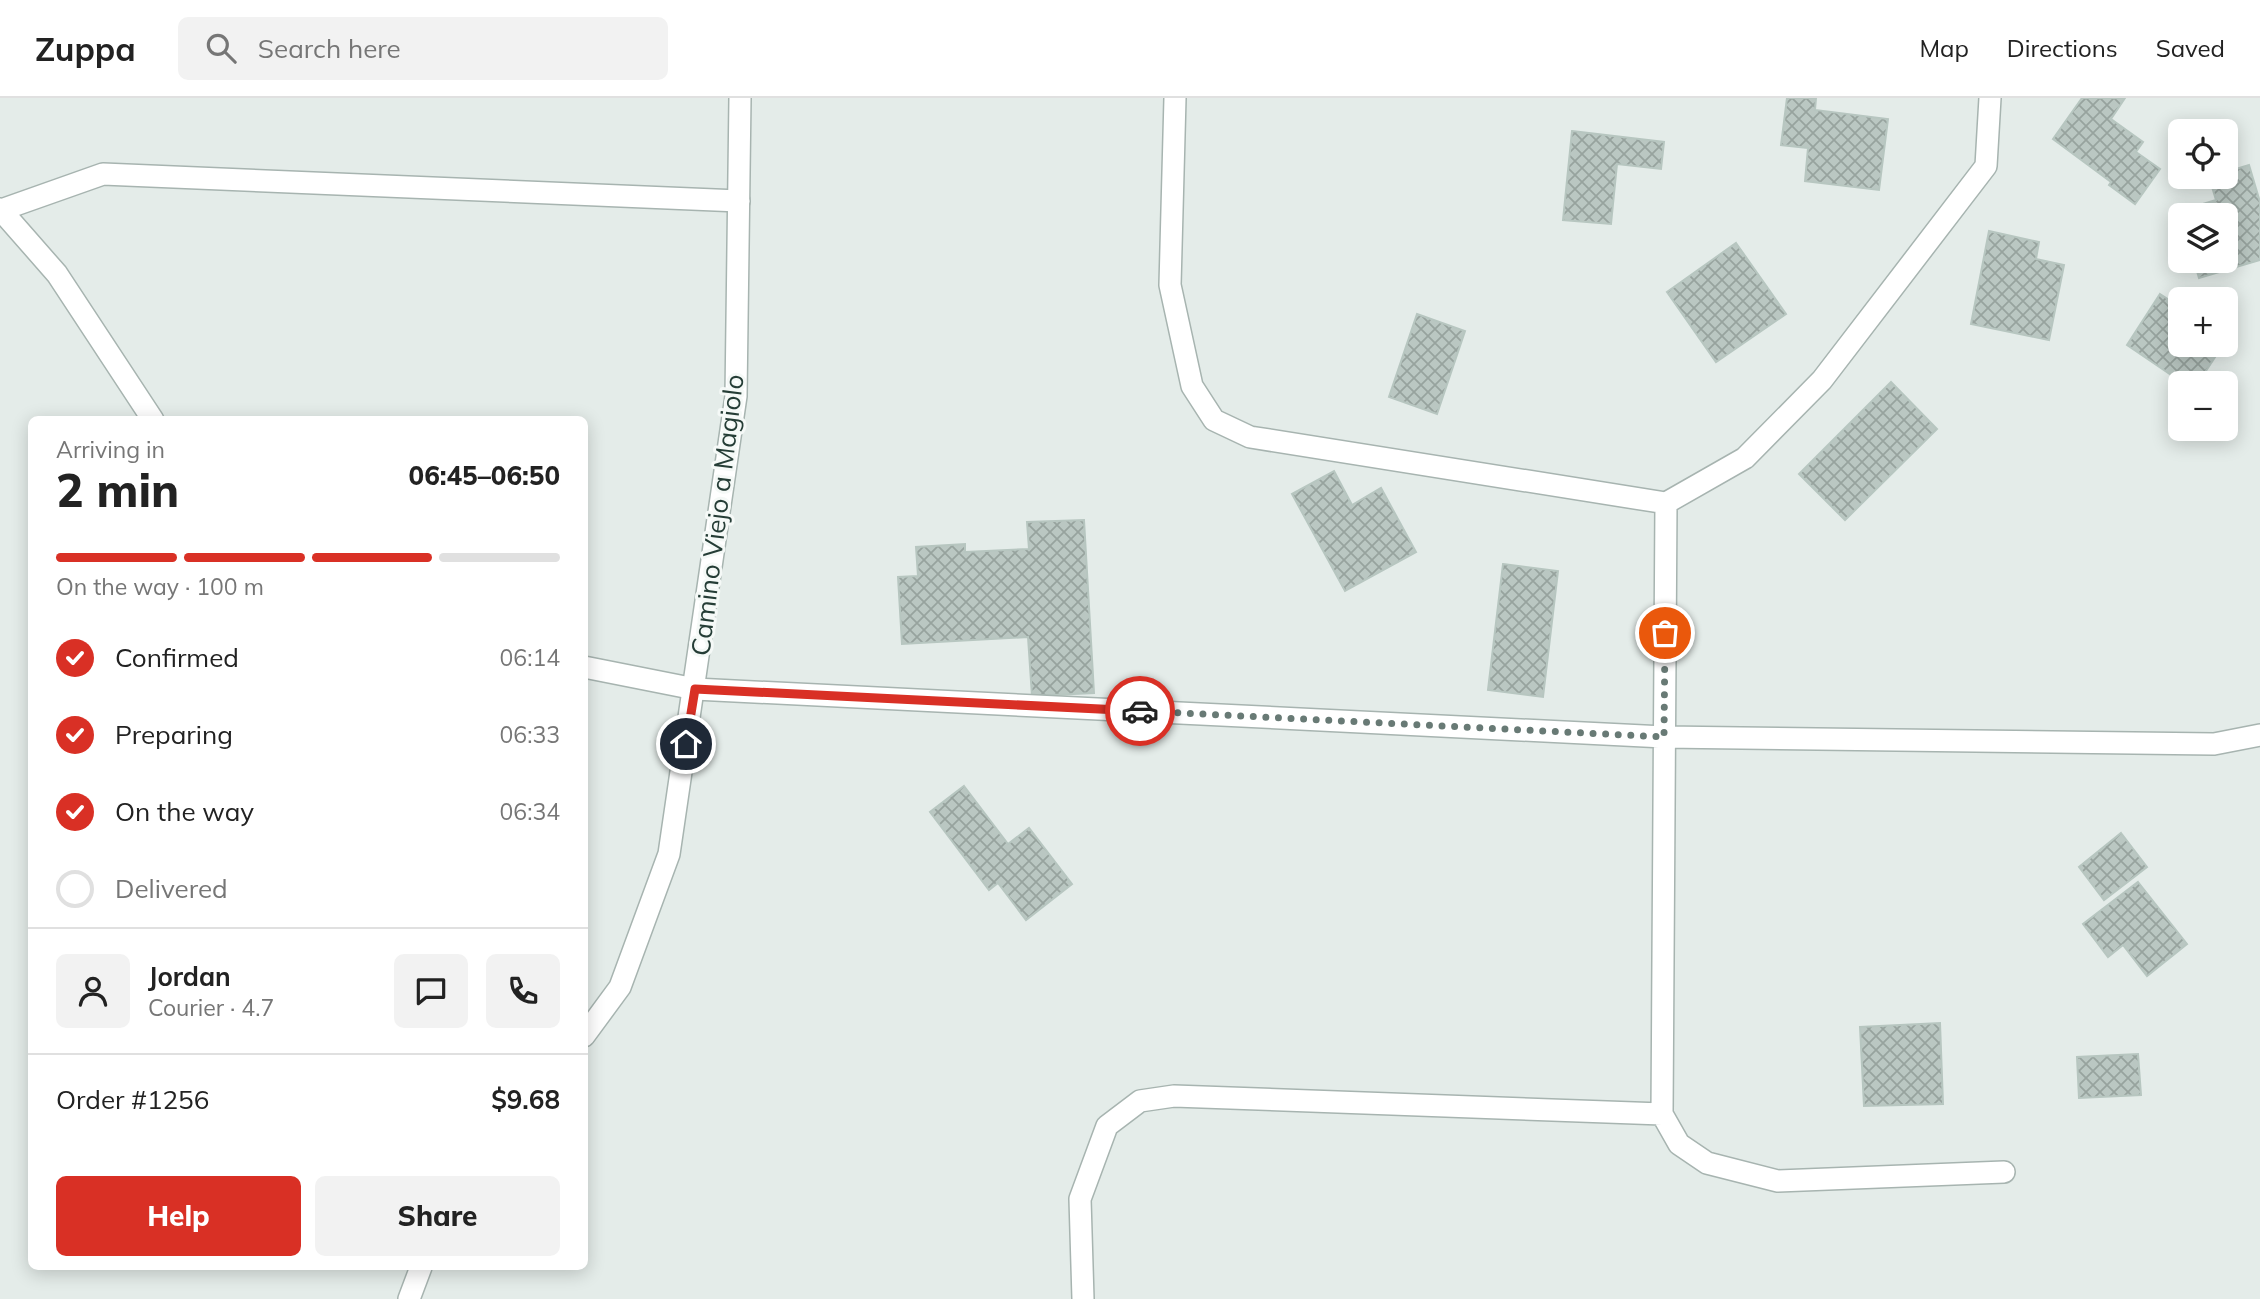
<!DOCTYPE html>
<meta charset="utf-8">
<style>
:root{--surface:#fff;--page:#f2f2f2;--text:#222;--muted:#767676;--line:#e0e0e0;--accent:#d93025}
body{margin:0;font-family:Mulish,sans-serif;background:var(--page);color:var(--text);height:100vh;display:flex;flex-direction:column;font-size:26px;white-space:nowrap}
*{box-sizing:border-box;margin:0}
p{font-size:23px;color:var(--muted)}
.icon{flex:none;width:38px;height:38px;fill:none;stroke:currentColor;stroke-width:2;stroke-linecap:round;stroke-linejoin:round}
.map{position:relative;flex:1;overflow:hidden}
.side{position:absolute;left:28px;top:318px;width:560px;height:854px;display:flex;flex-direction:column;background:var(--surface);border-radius:10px;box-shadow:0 4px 18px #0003}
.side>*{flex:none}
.controls{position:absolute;left:2168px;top:21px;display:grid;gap:14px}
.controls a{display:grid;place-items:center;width:70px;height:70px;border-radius:10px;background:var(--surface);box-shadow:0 4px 18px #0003;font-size:35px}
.pin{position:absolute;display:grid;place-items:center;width:60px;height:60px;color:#fff;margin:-30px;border:4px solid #fff;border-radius:50%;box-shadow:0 2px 7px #0007}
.courier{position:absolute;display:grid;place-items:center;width:70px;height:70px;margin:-35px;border:5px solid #d93025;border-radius:50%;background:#fff;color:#222;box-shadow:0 2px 9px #0007}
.headline em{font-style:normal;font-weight:800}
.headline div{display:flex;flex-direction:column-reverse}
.headline{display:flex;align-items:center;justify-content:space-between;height:119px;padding:0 28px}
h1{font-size:46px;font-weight:800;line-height:52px}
.bar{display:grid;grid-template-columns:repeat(4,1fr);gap:10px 7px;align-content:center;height:84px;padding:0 28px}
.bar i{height:9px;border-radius:5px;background:var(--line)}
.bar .current{background:var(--accent)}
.bar p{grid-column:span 4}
.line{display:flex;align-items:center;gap:18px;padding:0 28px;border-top:2px solid var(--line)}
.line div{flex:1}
.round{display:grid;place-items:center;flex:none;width:74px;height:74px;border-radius:10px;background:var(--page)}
ol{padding:0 28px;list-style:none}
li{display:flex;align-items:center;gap:21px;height:77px}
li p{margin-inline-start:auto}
li .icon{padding:7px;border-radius:50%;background:var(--accent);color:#fff;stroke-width:4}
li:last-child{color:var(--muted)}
li i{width:38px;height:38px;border:4px solid var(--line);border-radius:50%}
.action{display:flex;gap:14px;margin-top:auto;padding:14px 28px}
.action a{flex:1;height:80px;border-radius:10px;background:var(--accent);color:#fff;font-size:28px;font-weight:800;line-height:80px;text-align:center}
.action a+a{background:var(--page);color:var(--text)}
header{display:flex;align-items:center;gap:42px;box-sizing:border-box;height:98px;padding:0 35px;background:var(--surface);border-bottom:2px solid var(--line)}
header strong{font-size:33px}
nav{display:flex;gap:38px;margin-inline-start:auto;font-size:24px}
.search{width:490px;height:63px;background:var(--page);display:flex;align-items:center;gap:18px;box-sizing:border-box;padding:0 24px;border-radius:10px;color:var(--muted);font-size:26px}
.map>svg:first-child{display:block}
.building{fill:url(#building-cross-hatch);stroke:#b7c6c0;stroke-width:2}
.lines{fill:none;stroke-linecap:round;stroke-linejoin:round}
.service-casing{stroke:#a7b4b0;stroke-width:24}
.minor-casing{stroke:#a7b4b0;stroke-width:24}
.service{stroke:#fff;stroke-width:21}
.minor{stroke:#fff;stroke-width:21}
.done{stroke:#687a75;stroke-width:7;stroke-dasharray:0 12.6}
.route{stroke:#d93025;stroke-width:9}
.labels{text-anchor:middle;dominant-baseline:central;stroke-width:6;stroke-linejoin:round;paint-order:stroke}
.street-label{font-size:26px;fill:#253d36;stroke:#f5f9f7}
</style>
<header>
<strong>Zuppa</strong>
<div class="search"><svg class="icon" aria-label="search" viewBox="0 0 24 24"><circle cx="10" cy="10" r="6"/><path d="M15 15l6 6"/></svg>Search here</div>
<nav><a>Map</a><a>Directions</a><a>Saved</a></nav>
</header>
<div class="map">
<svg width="2260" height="1201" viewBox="0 0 2260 1201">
<defs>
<pattern id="building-cross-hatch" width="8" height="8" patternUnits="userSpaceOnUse" patternTransform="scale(1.75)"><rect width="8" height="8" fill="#bac7c2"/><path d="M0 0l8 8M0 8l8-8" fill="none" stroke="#97a39e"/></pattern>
</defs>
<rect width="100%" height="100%" fill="#e4ece9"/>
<!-- building -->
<path class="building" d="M 1787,0 L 1816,0 L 1815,12 L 1888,21 L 1879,92 L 1805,83 L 1808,50 L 1781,47 Z
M 2082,0 L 2125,0 L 2111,21 L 2143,44 L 2136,54 L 2160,71 L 2135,106 L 2109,87 L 2111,84 L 2053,41 Z
M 1572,33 L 1664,44 L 1661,71 L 1617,66 L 1611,126 L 1563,122 Z
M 2249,67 L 2260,104 L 2260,162 L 2199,180 L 2194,163 L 2226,163 L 2226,117 L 2181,117 L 2180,113 L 2216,102 L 2209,79 L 2226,79 L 2226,74 Z
M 1989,133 L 2039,144 L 2036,161 L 2064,167 L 2049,242 L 1971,226 Z
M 1736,145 L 1786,216 L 1716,264 L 1667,194 Z
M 2160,196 L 2180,209 L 2180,247 L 2223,247 L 2198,285 L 2183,285 L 2127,247 Z
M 1417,216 L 1465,233 L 1437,316 L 1389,299 Z
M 1891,284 L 1937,331 L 1845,422 L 1799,376 Z
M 1334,373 L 1352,407 L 1381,390 L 1416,454 L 1345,493 L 1292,396 Z
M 1084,422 L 1094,595 L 1032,598 L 1028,539 L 902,546 L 898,479 L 918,478 L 916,449 L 965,446 L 965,454 L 1029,451 L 1027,424 Z
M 1503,466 L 1558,473 L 1543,599 L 1488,592 Z
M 964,688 L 1008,746 L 1029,730 L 1072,786 L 1026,822 L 998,785 L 989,792 L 930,714 Z
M 2121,735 L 2147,769 L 2104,802 L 2079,769 Z
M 2138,784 L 2187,846 L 2147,878 L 2123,847 L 2108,859 L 2083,826 Z
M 1940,925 L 1943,1006 L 1864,1008 L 1860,929 Z
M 2138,956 L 2141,997 L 2079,1000 L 2077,959 Z"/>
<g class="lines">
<!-- service casing -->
<g class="service-casing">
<path id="service" d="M 1175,0 L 1170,187 L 1192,288 L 1214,322 L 1250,339 L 1666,405 L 1745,360 L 1822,282 L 1986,68 L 1990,0
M 0,111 L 57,176 L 153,322
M 1,112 L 103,76 L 739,103
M 1666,405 L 1662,1016 L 1679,1046 L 1707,1065 L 1778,1083 L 2004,1074
M 584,569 L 695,591 L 1664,639 L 2214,646 L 2260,637
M 1083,1201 L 1080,1101 L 1107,1028 L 1140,1003 L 1174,998 L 1662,1016"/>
</g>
<!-- minor casing -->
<g class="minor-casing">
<path id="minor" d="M 584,938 L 620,889 L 669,756 L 736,298 L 740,0
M 409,1201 L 421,1169"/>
</g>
<!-- service -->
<use href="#service" class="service"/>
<!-- minor -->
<use href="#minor" class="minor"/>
</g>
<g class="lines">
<!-- done -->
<path class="done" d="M 1140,613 L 1664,639 L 1665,535"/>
<!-- route -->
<path class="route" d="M 686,646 L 695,591 L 1140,613"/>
</g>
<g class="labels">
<!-- street labels -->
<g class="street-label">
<text transform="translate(717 417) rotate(-83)">Camino Viejo a Magiolo</text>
</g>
</g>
</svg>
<div class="controls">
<a><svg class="icon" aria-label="locate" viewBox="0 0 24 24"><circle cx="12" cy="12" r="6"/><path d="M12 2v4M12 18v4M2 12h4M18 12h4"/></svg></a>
<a><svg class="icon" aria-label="layers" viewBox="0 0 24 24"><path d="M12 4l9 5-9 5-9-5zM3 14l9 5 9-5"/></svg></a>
<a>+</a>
<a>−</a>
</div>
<div class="pin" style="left:1665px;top:535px;background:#ea580c"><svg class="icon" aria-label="bag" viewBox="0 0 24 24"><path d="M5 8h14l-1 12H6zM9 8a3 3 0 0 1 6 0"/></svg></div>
<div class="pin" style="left:686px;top:646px;background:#1f2937"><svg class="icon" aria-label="home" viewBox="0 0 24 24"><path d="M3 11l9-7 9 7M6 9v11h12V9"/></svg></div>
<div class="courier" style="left:1140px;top:613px"><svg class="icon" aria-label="car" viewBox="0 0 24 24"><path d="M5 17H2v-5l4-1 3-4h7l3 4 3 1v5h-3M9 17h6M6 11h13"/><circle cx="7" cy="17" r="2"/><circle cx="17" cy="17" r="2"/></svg></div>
<section class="side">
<div class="headline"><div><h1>2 min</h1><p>Arriving in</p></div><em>06:45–06:50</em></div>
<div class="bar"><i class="current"></i><i class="current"></i><i class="current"></i><i></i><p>On the way · 100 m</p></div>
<ol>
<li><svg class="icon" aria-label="check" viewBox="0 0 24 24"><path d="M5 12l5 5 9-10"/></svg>Confirmed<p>06:14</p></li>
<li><svg class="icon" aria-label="check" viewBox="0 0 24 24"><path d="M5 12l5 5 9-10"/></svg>Preparing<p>06:33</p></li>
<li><svg class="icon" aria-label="check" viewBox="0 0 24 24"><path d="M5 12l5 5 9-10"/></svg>On the way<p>06:34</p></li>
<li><i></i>Delivered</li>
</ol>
<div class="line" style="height:126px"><a class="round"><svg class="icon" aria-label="person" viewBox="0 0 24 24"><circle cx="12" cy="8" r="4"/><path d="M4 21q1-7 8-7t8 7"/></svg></a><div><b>Jordan</b><p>Courier · 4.7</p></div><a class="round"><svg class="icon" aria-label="chat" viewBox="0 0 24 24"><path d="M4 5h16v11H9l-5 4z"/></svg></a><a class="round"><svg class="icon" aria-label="phone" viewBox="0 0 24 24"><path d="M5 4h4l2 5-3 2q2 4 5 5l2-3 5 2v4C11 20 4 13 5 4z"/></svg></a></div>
<div class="line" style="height:91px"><div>Order #1256</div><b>$9.68</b></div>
<div class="action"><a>Help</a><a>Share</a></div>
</section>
</div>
